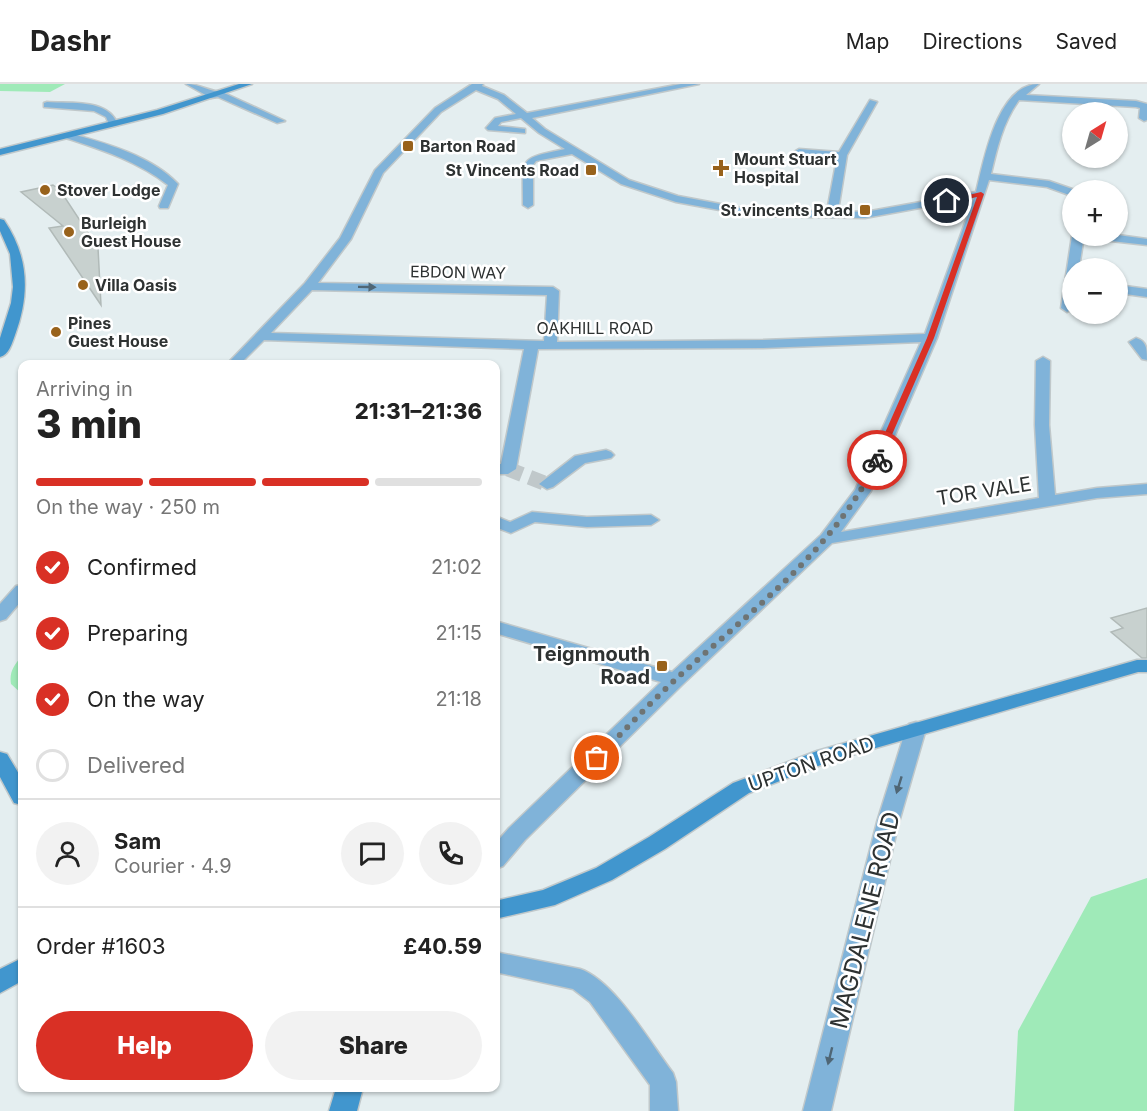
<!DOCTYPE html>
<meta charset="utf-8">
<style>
:root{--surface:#fff;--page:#f2f2f2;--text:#222;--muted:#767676;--line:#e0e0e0;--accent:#d93025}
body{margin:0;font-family:Inter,sans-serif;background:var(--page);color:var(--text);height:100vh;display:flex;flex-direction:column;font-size:22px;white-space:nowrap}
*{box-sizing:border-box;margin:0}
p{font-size:20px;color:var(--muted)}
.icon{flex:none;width:33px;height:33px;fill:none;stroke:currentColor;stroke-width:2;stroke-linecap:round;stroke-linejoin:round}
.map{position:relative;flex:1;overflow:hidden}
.details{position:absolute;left:18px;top:276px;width:482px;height:732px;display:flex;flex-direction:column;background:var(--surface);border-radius:12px;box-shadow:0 2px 4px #0004}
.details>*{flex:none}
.needle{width:39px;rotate:37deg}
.buttons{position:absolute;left:1062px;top:18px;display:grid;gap:12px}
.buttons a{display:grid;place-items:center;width:66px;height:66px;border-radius:50%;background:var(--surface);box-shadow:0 2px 4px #0004;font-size:30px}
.pin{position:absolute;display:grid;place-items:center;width:51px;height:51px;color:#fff;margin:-26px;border:3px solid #fff;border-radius:50%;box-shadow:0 2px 6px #0007}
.courier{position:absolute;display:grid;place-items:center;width:60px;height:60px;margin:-30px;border:4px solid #d93025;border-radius:50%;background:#fff;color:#222;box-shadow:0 2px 8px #0007}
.summary em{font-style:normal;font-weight:800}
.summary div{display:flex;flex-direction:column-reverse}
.summary{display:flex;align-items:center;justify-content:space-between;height:102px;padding:0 18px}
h1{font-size:39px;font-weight:800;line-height:45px}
.bar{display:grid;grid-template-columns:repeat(4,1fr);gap:9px 6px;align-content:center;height:72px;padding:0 18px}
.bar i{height:8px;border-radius:4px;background:var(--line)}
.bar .active{background:var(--accent)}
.bar p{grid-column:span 4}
.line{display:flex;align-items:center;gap:15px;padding:0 18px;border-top:2px solid var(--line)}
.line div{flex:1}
.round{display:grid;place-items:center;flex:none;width:63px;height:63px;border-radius:32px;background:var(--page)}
ol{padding:0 18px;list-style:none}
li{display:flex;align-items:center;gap:18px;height:66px}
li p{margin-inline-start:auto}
li .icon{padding:6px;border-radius:50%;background:var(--accent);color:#fff;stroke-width:4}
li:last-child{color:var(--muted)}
li i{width:33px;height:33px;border:3px solid var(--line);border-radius:50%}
.primary-button{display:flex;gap:12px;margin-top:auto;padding:12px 18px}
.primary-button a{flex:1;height:69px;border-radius:36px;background:var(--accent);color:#fff;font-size:24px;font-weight:800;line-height:69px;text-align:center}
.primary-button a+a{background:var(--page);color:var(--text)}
header{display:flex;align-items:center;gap:36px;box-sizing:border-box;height:84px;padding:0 30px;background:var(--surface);border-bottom:2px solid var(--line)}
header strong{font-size:28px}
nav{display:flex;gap:33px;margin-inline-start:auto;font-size:21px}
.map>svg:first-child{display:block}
.green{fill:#9feab8}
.building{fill:#c8d1cf;stroke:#b1bab8;stroke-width:1.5}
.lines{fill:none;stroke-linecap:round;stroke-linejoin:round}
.street-tunnel{stroke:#c0c8ca;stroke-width:15;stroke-dasharray:15 8;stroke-linecap:butt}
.street-casing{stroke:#c0c8ca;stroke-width:3}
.secondary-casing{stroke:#c0c8ca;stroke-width:3}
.street{fill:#80b3d9;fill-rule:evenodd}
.secondary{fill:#4196ce;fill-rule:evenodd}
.oneway{fill:#4f6675}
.route{fill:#d93025}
.done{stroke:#6e7474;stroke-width:6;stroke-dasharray:0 10.8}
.poi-dot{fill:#98621b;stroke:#fff;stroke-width:2}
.labels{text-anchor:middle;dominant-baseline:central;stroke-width:5;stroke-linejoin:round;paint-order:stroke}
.far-poi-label{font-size:16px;font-weight:bold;fill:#2e3232;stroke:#fff;text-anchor:start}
.far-street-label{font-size:16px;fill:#2e3232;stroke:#fff}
.street-label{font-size:20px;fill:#2e3232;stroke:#fff}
.poi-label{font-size:20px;font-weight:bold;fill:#2e3232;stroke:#fff;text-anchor:end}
.near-street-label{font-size:24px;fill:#2e3232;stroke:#fff}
</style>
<header>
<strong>Dashr</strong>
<nav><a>Map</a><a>Directions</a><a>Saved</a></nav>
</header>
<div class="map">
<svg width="1147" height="1027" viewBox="0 0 1147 1027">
<rect width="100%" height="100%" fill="#e4eef0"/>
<!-- green -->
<path class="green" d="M 0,0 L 65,0 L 50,8 L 0,7 Z
M 22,572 L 22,610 L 11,600 C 9,588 14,581 22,572 Z
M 1147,794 L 1147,1027 L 1014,1027 L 1018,947 L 1091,813 Z"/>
<!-- building -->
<path class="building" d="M 53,101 L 60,106 L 98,164 L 101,221 L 49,144 L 63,142 L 21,108 Z
M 1147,524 L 1147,574 L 1142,574 L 1111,548 L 1123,544 L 1111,534 Z"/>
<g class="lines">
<!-- street-tunnel -->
<path class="street-tunnel" d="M 508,385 L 547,400"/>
<!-- street casing -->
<g class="street-casing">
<path id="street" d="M 186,0 C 200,0 210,8 222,8 L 285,37 L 277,39 L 218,13 L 211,14 Z
M 472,0 L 483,0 L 482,2 L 504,11 L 527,29 L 681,0 L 699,0 L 532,34 L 545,45 L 629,96 L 678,112 L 752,126 L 827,127 L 837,74 L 799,71 L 794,68 L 799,65 L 839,68 L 870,16 L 877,18 L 847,71 L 838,127 L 865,128 L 976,108 C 984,76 997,0 1039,0 L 1026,11 L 1136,17 L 1147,20 L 1147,36 L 1144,37 L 1139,34 L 1140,24 L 1136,23 L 1019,16 C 1003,38 997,64 991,90 L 1049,97 L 1075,106 L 1072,106 L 1072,112 L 1047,103 L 989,96 L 937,254 L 871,407 L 841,448 L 1039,414 L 1035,341 L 1036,277 L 1043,273 L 1050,277 L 1049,341 L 1055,411 L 1097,404 L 1147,400 L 1147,410 L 1097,414 L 832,459 L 682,601 L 525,756 L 503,782 L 495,785 L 495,760 L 509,744 L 661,598 L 495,549 L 495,537 L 672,588 L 821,451 L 855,406 L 921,258 L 763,264 L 538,265 L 516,385 L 508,390 L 495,390 L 495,380 L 501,380 L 524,265 L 264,256 L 240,280 L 227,280 L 305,199 L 340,154 L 375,86 L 435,24 ZM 476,6 L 498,15 L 516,30 L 495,34 L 486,44 L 488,46 L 525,49 L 525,45 L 498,42 L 501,38 L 521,34 L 539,49 L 565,65 C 517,75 523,73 523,121 L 528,124 L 533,121 L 533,81 L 536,77 L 572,70 L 621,100 L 676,118 L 752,132 L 865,134 L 974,114 L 925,250 L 763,256 L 557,258 L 559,207 L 553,203 L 318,199 L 351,155 L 383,89 L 441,28 ZM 312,206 L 547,211 L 544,257 L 271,249 Z
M 47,18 C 71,20 108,14 118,41 L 110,43 L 106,33 L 94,27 L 44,23 L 44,19 Z
M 69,49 C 105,59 152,72 178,100 L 168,124 L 160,124 L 159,122 L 168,101 C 137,77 102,66 66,54 L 64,52 Z
M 1118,151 L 1147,155 L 1147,161 L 1093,155 L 1087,152 Z
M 1072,152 L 1084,152 L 1079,184 L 1072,184 L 1072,225 L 1067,228 L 1061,224 Z
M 1118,201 L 1147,205 L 1147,213 L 1118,209 Z
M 1136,254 C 1147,257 1147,266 1147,276 L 1142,275 L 1129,258 Z
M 606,366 L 611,368 L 614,371 L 611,374 L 585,379 L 553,403 L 547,405 L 539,400 L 575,372 Z
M 532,428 L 587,433 L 651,431 L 659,436 L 651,441 L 587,443 L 535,438 L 511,449 L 495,443 L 495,432 L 510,438 Z
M 22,501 L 22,516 L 6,535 L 0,537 L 0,520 L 16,502 Z
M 916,638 L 923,640 L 926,645 L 899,738 L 831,1027 L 803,1027 L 877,738 L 906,645 L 909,640 Z
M 495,868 L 580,885 C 615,897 650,959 673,989 L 676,998 L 678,1027 L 650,1027 L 650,1001 L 590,918 L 573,905 L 495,888 Z"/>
</g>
<!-- secondary casing -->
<g class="secondary-casing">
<path id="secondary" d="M 239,0 L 252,0 L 163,30 L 0,71 L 0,65 L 157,26 Z
M 0,135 L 4,136 C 29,173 30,210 15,251 C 12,259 9,271 0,273 L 0,254 L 11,219 L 13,203 L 10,170 L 0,147 Z
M 1137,576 L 1147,576 L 1147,588 L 1138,588 L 831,677 L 749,709 L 665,765 L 612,796 L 555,821 L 495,835 L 495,817 L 543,806 L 596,784 L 649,753 L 733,699 L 817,667 Z
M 0,668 L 7,670 L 22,695 L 22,721 L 14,719 L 0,693 Z
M 22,874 L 22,897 L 0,909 L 0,885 Z
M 336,1004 L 363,1004 L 357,1027 L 329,1027 Z"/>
</g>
<!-- street -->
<use href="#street" class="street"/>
<!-- secondary -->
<use href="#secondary" class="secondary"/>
</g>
<!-- one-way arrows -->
<defs><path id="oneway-solid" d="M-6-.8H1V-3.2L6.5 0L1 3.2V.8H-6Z" transform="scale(1.5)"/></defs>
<g class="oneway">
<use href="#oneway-solid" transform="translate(367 203) rotate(1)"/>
<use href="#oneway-solid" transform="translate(899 701) rotate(107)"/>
<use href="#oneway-solid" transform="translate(830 972) rotate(104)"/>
</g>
<!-- route -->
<path class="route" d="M 981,108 L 984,110 L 934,254 L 881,376 L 874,378 L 873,376 L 927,254 L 977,113 L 947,119 L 944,117 Z"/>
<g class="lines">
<!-- done -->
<path class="done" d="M 597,674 C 623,648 648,621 675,596 C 747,530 835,466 877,376"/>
</g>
<!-- markers -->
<g class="poi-dot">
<rect x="402" y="56" width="12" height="12" rx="3"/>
<path d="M718 75h6v6h6v6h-6v6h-6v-6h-6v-6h6z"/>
<rect x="585" y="80" width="12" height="12" rx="3"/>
<circle cx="45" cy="106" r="6"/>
<rect x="859" y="120" width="12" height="12" rx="3"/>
<circle cx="69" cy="148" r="6"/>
<circle cx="83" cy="201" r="6"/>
<circle cx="56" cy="248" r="6"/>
<rect x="656" y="576" width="12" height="12" rx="3"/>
</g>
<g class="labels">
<!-- far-poi labels -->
<g class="far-poi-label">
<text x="420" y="62">Barton Road</text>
<text x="734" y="75">Mount Stuart<tspan x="734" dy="18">Hospital</tspan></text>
<text x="579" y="86" text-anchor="end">St Vincents Road</text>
<text x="57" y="106">Stover Lodge</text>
<text x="853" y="126" text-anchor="end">St.vincents Road</text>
<text x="81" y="139">Burleigh<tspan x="81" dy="18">Guest House</tspan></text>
<text x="95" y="201">Villa Oasis</text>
<text x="68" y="239">Pines<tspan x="68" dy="18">Guest House</tspan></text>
</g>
<!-- far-street labels -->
<g class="far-street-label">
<text transform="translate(458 188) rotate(1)">EBDON WAY</text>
<text x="595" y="244">OAKHILL ROAD</text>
</g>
<!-- street labels -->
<g class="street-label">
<text transform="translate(984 407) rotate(-9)">TOR VALE</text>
<text transform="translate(811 680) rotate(-19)">UPTON ROAD</text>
</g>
<!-- poi labels -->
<g class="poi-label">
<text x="650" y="570">Teignmouth<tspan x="650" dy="23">Road</tspan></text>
</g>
<!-- near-street labels -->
<g class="near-street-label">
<text transform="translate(865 836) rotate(-76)">MAGDALENE ROAD</text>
</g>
</g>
</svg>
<div class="buttons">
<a><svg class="needle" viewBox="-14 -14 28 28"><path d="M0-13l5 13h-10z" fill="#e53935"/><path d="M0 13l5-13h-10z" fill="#767676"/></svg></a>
<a>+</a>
<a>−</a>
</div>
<div class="pin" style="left:597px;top:674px;background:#ea580c"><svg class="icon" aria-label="bag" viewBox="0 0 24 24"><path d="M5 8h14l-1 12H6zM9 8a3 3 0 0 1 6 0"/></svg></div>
<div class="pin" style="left:947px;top:117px;background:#1f2937"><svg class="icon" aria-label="home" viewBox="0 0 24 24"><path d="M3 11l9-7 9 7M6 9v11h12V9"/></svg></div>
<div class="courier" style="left:877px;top:376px"><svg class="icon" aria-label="bike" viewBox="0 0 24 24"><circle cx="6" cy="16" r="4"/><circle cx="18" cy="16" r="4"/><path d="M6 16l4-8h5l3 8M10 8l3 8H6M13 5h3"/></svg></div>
<section class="details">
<div class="summary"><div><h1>3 min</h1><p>Arriving in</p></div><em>21:31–21:36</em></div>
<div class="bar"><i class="active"></i><i class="active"></i><i class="active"></i><i></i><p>On the way · 250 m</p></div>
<ol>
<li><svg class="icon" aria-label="check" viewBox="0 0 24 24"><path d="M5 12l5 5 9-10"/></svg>Confirmed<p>21:02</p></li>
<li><svg class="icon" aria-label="check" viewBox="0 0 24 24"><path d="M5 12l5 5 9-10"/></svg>Preparing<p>21:15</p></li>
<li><svg class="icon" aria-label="check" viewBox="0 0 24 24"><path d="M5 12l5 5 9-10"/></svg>On the way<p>21:18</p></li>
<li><i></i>Delivered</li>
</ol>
<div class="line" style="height:108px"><a class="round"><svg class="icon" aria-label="person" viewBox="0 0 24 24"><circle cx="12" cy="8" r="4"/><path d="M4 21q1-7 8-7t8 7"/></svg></a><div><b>Sam</b><p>Courier · 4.9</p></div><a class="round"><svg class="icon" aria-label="chat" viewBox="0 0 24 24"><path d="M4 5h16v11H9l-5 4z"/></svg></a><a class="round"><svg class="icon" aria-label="phone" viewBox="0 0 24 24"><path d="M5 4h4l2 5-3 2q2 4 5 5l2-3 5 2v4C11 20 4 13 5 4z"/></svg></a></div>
<div class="line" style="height:78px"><div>Order #1603</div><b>£40.59</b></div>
<div class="primary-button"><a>Help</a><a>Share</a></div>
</section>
</div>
